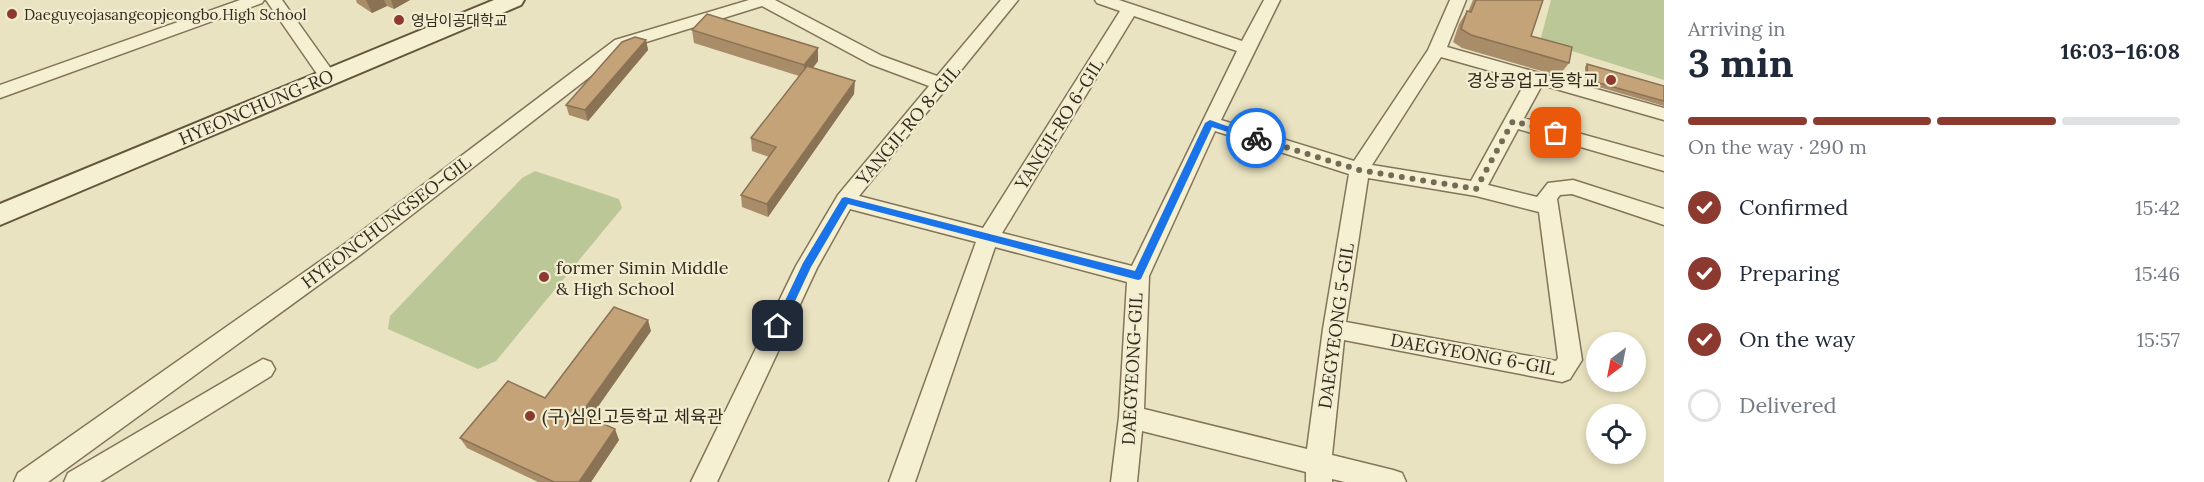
<!DOCTYPE html>
<meta charset="utf-8">
<style>
:root{--surface:#fff;--page:#f2f2f3;--text:#1f2937;--muted:#747a83;--line:#e0e1e3;--accent:#8c3a2f}
body{margin:0;font-family:Lora,"Noto Sans KR",serif;background:var(--page);color:var(--text);height:100vh;display:flex;flex-direction:column;font-size:22px;white-space:nowrap}
*{box-sizing:border-box;margin:0}
p{font-size:20px;color:var(--muted)}
.icon{flex:none;width:33px;height:33px;fill:none;stroke:currentColor;stroke-width:2;stroke-linecap:round;stroke-linejoin:round}
.map{position:relative;flex:1;overflow:hidden}
.panel{display:flex;flex-direction:column;background:var(--surface);width:540px}
.panel>*{flex:none}
.needle{width:39px;rotate:212deg}
.fabs{position:absolute;left:1586px;top:332px;display:grid;gap:12px}
.fabs a{display:grid;place-items:center;width:60px;height:60px;border-radius:50%;background:var(--surface);box-shadow:0 3px 9px #0003;font-size:30px}
.pin{position:absolute;display:grid;place-items:center;width:51px;height:51px;color:#fff;margin:-26px;border-radius:12px;box-shadow:0 3px 9px #0006}
.courier{position:absolute;display:grid;place-items:center;width:60px;height:60px;margin:-30px;border:4px solid #1a73e8;border-radius:50%;background:#fff;color:#222;box-shadow:0 2px 8px #0007}
.summary em{font-style:normal;font-weight:700}
.summary div{display:flex;flex-direction:column-reverse}
.summary{display:flex;align-items:center;justify-content:space-between;height:102px;padding:0 24px}
h1{font-size:39px;font-weight:700;line-height:45px}
.bar{display:grid;grid-template-columns:repeat(4,1fr);gap:9px 6px;align-content:center;height:72px;padding:0 24px}
.bar i{height:8px;border-radius:4px;background:var(--line)}
.bar .on{background:var(--accent)}
.bar p{grid-column:span 4}
ol{padding:0 24px;list-style:none}
li{display:flex;align-items:center;gap:18px;height:66px}
li p{margin-inline-start:auto}
li .icon{padding:6px;border-radius:50%;background:var(--accent);color:#fff;stroke-width:4}
li:last-child{color:var(--muted)}
li i{width:33px;height:33px;border:3px solid var(--line);border-radius:50%}
main{display:flex;flex:1;min-height:0}
.map>svg:first-child{display:block}
.green{fill:#bbc796}
.lines{fill:none;stroke-linecap:round;stroke-linejoin:round}
.street-casing{stroke:#82745a;stroke-width:3}
.secondary-casing{stroke:#64553d;stroke-width:4}
.street{fill:#f6f0d3;fill-rule:evenodd}
.secondary{fill:#f6f0d3;fill-rule:evenodd}
.wall{fill:#a98c68}
.shaded-wall{fill:#8a7255}
.building{fill:#c5a379;stroke:#8a7255;stroke-width:1.5}
.route{fill:#1a73e8}
.done{stroke:#736b56;stroke-width:6;stroke-dasharray:0 10.8}
.poi-dot{fill:#8c3a2f;stroke:#f2edd0;stroke-width:2}
.labels{text-anchor:middle;dominant-baseline:central;stroke-width:4.5;stroke-linejoin:round;paint-order:stroke}
.far-poi-label{font-size:15px;fill:#332a1d;stroke:#f2edd0;text-anchor:start}
.poi-label{font-size:18px;fill:#332a1d;stroke:#f2edd0;text-anchor:start}
.street-label{font-size:18px;fill:#332a1d;stroke:#f2edd0}
</style>
<main>
<div class="map">
<svg width="1664" height="482" viewBox="0 0 1664 482">
<rect width="100%" height="100%" fill="#eae3c1"/>
<!-- green -->
<path class="green" d="M 1551,0 L 1664,0 L 1664,80 L 1540,41 Z
M 535,171 L 619,199 L 622,208 L 496,361 L 478,369 L 388,329 L 390,316 L 522,178 Z"/>
<g class="lines">
<!-- street casing -->
<g class="street-casing">
<path id="street" d="M 240,0 L 264,0 L 262,3 L 0,98 L 0,85 Z
M 266,0 L 282,0 L 334,73 L 337,77 L 334,81 L 322,81 Z
M 749,0 L 775,0 L 882,56 L 937,76 L 1001,0 L 1018,0 L 859,196 L 983,228 L 1120,11 L 1097,3 L 1095,0 L 1119,0 L 1242,41 L 1264,0 L 1280,0 L 1221,120 L 1354,161 L 1428,50 L 1450,0 L 1466,0 L 1447,47 L 1664,108 L 1664,120 L 1542,85 L 1524,118 L 1664,157 L 1664,171 L 1518,129 L 1488,185 L 1537,197 L 1548,183 L 1573,180 L 1664,209 L 1664,225 L 1572,194 L 1560,195 L 1557,199 L 1582,360 L 1570,379 L 1562,382 L 1344,340 L 1332,455 L 1393,470 L 1402,473 L 1406,482 L 1345,482 L 1332,479 L 1332,482 L 1306,482 L 1306,472 L 1142,431 L 1137,482 L 1111,482 L 1119,417 L 1127,282 L 995,247 L 915,482 L 889,482 L 976,242 L 850,209 L 817,268 L 717,482 L 691,482 L 796,266 L 838,195 L 929,86 L 870,64 L 762,6 L 627,48 L 360,255 L 48,482 L 14,482 L 18,473 L 346,243 L 615,40 ZM 1134,16 L 1237,51 L 1132,266 L 1002,233 ZM 1441,57 L 1526,81 L 1471,181 L 1372,165 ZM 1215,131 L 1349,174 L 1323,329 L 1307,449 L 1144,409 L 1149,276 ZM 1368,178 L 1476,196 L 1539,212 L 1558,358 L 1556,361 L 1346,322 Z
M 263,359 L 271,362 L 275,369 L 271,376 L 100,482 L 64,482 L 68,473 Z"/>
</g>
<!-- secondary casing -->
<g class="secondary-casing">
<path id="secondary" d="M 494,0 L 524,0 L 521,5 L 0,225 L 0,204 Z"/>
</g>
<!-- street -->
<use href="#street" class="street"/>
<!-- secondary -->
<use href="#secondary" class="secondary"/>
</g>
<!-- wall -->
<path class="wall" d="M 356,0 L 410,0 L 394,9 L 387,6 L 372,13 L 357,3 Z
M 1473,0 L 1543,0 L 1531,36 L 1569,63 L 1559,76 L 1462,48 L 1453,42 L 1459,24 L 1467,11 L 1468,12 Z
M 692,30 L 818,48 L 818,61 L 813,68 L 854,94 L 768,217 L 742,207 L 741,195 L 769,157 L 752,151 L 751,138 L 799,76 L 694,43 Z
M 646,40 L 648,50 L 588,121 L 569,115 L 566,105 Z
M 1587,64 L 1664,86 L 1664,106 L 1585,83 L 1585,67 Z
M 651,331 L 590,418 L 619,440 L 591,482 L 538,482 L 467,448 L 460,438 L 545,398 Z"/>
<!-- shaded-wall -->
<path class="shaded-wall" d="M 366,0 L 384,0 L 387,6 L 372,13 Z
M 391,0 L 410,0 L 394,9 Z
M 646,40 L 648,50 L 588,121 L 585,110 Z
M 818,48 L 818,61 L 805,78 L 804,65 Z
M 855,81 L 854,94 L 768,217 L 767,204 Z
M 648,320 L 651,331 L 585,425 L 581,414 Z
M 615,429 L 619,440 L 591,482 L 579,482 Z"/>
<!-- building -->
<path class="building" d="M 1476,0 L 1543,0 L 1531,36 L 1572,47 L 1569,63 L 1471,35 L 1461,29 L 1467,11 L 1471,12 Z
M 707,14 L 818,48 L 804,65 L 692,30 Z
M 635,37 L 646,40 L 585,110 L 566,105 L 622,42 Z
M 1587,64 L 1664,86 L 1664,101 L 1588,80 Z
M 807,66 L 855,81 L 767,204 L 741,195 L 776,147 L 751,138 Z
M 614,307 L 648,320 L 581,414 L 615,429 L 579,482 L 554,482 L 460,438 L 508,381 L 545,398 Z"/>
<!-- route -->
<path class="route" d="M 1210,120 L 1260,138 L 1256,141 L 1212,127 L 1141,279 L 1138,280 L 848,204 L 811,267 L 782,329 L 774,329 L 773,326 L 803,263 L 842,198 L 845,197 L 1135,271 L 1205,123 Z"/>
<g class="lines">
<!-- done -->
<path class="done" d="M 1256,138 L 1359,170 L 1476,189 L 1513,121 L 1556,133"/>
</g>
<!-- markers -->
<g class="poi-dot">
<circle cx="12" cy="14" r="6"/>
<circle cx="399" cy="20" r="6"/>
<circle cx="1611" cy="80" r="6"/>
<circle cx="544" cy="277" r="6"/>
<circle cx="530" cy="416" r="6"/>
</g>
<g class="labels">
<!-- far-poi labels -->
<g class="far-poi-label">
<text x="24" y="14">Daeguyeojasangeopjeongbo High School</text>
<text x="411" y="20">영남이공대학교</text>
</g>
<!-- poi labels -->
<g class="poi-label">
<text x="1599" y="80" text-anchor="end">경상공업고등학교</text>
<text x="556" y="267">former Simin Middle<tspan x="556" dy="21">&amp; High School</tspan></text>
<text x="542" y="416">(구)심인고등학교 체육관</text>
</g>
<!-- street labels -->
<g class="street-label">
<text transform="translate(256 107) rotate(-23)">HYEONCHUNG-RO</text>
<text transform="translate(1059 124) rotate(-58)">YANGJI-RO 6-GIL</text>
<text transform="translate(908 125) rotate(-50)">YANGJI-RO 8-GIL</text>
<text transform="translate(386 222) rotate(-37)">HYEONCHUNGSEO-GIL</text>
<text transform="translate(1336 326) rotate(-82)">DAEGYEONG 5-GIL</text>
<text transform="translate(1473 354) rotate(10)">DAEGYEONG 6-GIL</text>
<text transform="translate(1132 369) rotate(-87)">DAEGYEONG-GIL</text>
</g>
</g>
</svg>
<div class="fabs">
<a><svg class="needle" viewBox="-14 -14 28 28"><path d="M0-13l5 13h-10z" fill="#e53935"/><path d="M0 13l5-13h-10z" fill="#747a83"/></svg></a>
<a><svg class="icon" aria-label="locate" viewBox="0 0 24 24"><circle cx="12" cy="12" r="6"/><path d="M12 2v4M12 18v4M2 12h4M18 12h4"/></svg></a>
</div>
<div class="pin" style="left:1556px;top:133px;background:#ea580c"><svg class="icon" aria-label="bag" viewBox="0 0 24 24"><path d="M5 8h14l-1 12H6zM9 8a3 3 0 0 1 6 0"/></svg></div>
<div class="pin" style="left:778px;top:326px;background:#1f2937"><svg class="icon" aria-label="home" viewBox="0 0 24 24"><path d="M3 11l9-7 9 7M6 9v11h12V9"/></svg></div>
<div class="courier" style="left:1256px;top:138px"><svg class="icon" aria-label="bike" viewBox="0 0 24 24"><circle cx="6" cy="16" r="4"/><circle cx="18" cy="16" r="4"/><path d="M6 16l4-8h5l3 8M10 8l3 8H6M13 5h3"/></svg></div>
</div>
<section class="panel">
<div class="summary"><div><h1>3 min</h1><p>Arriving in</p></div><em>16:03–16:08</em></div>
<div class="bar"><i class="on"></i><i class="on"></i><i class="on"></i><i></i><p>On the way · 290 m</p></div>
<ol>
<li><svg class="icon" aria-label="check" viewBox="0 0 24 24"><path d="M5 12l5 5 9-10"/></svg>Confirmed<p>15:42</p></li>
<li><svg class="icon" aria-label="check" viewBox="0 0 24 24"><path d="M5 12l5 5 9-10"/></svg>Preparing<p>15:46</p></li>
<li><svg class="icon" aria-label="check" viewBox="0 0 24 24"><path d="M5 12l5 5 9-10"/></svg>On the way<p>15:57</p></li>
<li><i></i>Delivered</li>
</ol>
</section>
</main>
